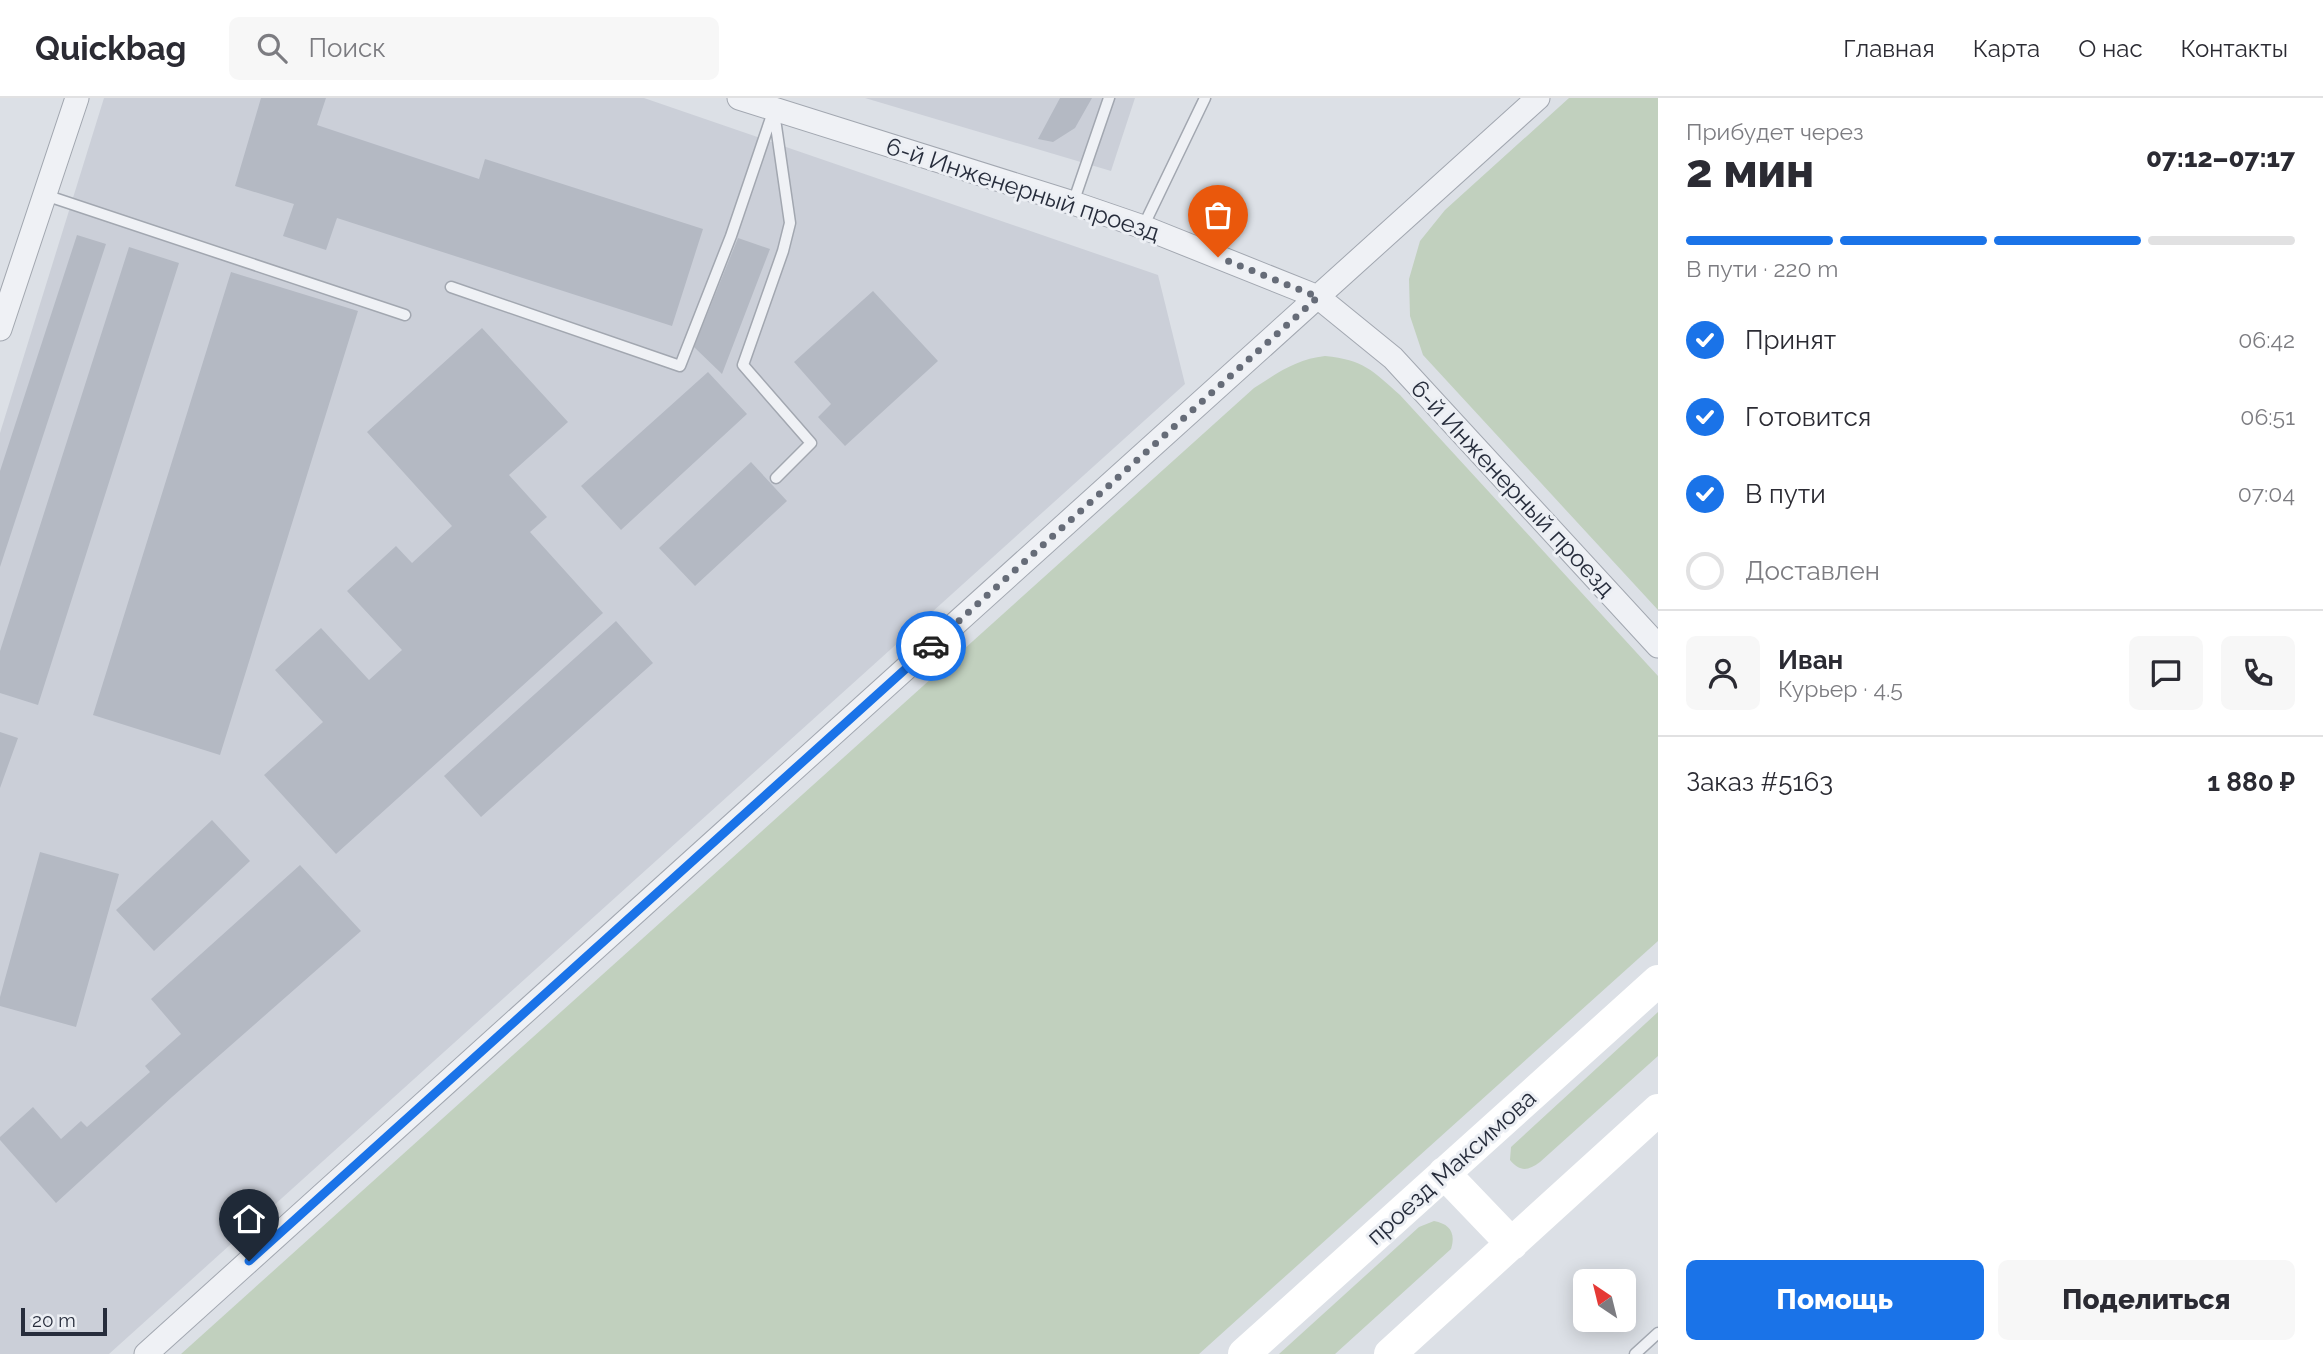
<!DOCTYPE html>
<html lang="ru">
<meta charset="utf-8">
<style>
:root{--surface:#fff;--page:#f7f7f7;--text:#2b2b33;--muted:#7c7c81;--line:#e1e1e2;--accent:#1a73e8}
body{margin:0;font-family:Raleway,sans-serif;background:var(--page);color:var(--text);height:100vh;display:flex;flex-direction:column;font-size:26px;white-space:nowrap}
*{box-sizing:border-box;margin:0}
p{font-size:23px;color:var(--muted)}
.icon{flex:none;width:38px;height:38px;fill:none;stroke:currentColor;stroke-width:2;stroke-linecap:round;stroke-linejoin:round}
.map{position:relative;flex:1;overflow:hidden}
.panel{display:flex;flex-direction:column;background:var(--surface);width:665px}
.panel>*{flex:none}
.needle{width:46px;rotate:325deg}
.controls{position:absolute;left:1573px;top:1171px;display:grid;gap:14px}
.controls a{display:grid;place-items:center;width:63px;height:63px;border-radius:10px;background:var(--surface);box-shadow:0 4px 18px #0003;font-size:35px}
.scale{position:absolute;left:21px;bottom:18px;width:86px;box-sizing:border-box;padding-left:7px;border:4px solid #272d3c;border-top:0;font-size:19px;line-height:24px;white-space:nowrap;color:#272d3c;-webkit-text-stroke:5px #eceff4;paint-order:stroke}
.pin{position:absolute;display:grid;place-items:center;width:60px;height:60px;color:#fff;margin:-72px -30px;border-radius:50% 50% 50% 0;rotate:-45deg;box-shadow:0 0 7px #0007}
.pin .icon{rotate:45deg}
.courier{position:absolute;display:grid;place-items:center;width:70px;height:70px;margin:-35px;border:5px solid #1a73e8;border-radius:50%;background:#fff;color:#222;box-shadow:0 2px 9px #0007}
.summary em{font-style:normal;font-weight:800}
.summary div{display:flex;flex-direction:column-reverse}
.summary{display:flex;align-items:center;justify-content:space-between;height:119px;padding:0 28px}
h1{font-size:46px;font-weight:800;line-height:52px}
.bar{display:grid;grid-template-columns:repeat(4,1fr);gap:10px 7px;align-content:center;height:84px;padding:0 28px}
.bar i{height:9px;border-radius:5px;background:var(--line)}
.bar .active{background:var(--accent)}
.bar p{grid-column:span 4}
.line{display:flex;align-items:center;gap:18px;padding:0 28px;border-top:2px solid var(--line)}
.line div{flex:1}
.round{display:grid;place-items:center;flex:none;width:74px;height:74px;border-radius:10px;background:var(--page)}
ol{padding:0 28px;list-style:none}
li{display:flex;align-items:center;gap:21px;height:77px}
li p{margin-inline-start:auto}
li .icon{padding:7px;border-radius:50%;background:var(--accent);color:#fff;stroke-width:4}
li:last-child{color:var(--muted)}
li i{width:38px;height:38px;border:4px solid var(--line);border-radius:50%}
.action{display:flex;gap:14px;margin-top:auto;padding:14px 28px}
.action a{flex:1;height:80px;border-radius:10px;background:var(--accent);color:#fff;font-size:28px;font-weight:800;line-height:80px;text-align:center}
.action a+a{background:var(--page);color:var(--text)}
header{display:flex;align-items:center;gap:42px;box-sizing:border-box;height:98px;padding:0 35px;background:var(--surface);border-bottom:2px solid var(--line)}
header strong{font-size:33px}
nav{display:flex;gap:38px;margin-inline-start:auto;font-size:24px}
.search{width:490px;height:63px;background:var(--page);display:flex;align-items:center;gap:18px;box-sizing:border-box;padding:0 24px;border-radius:10px;color:var(--muted);font-size:26px}
main{display:flex;flex:1;min-height:0}
.map>svg:first-child{display:block}
.built{fill:#cbcfd8}
.green{fill:#c1d0be}
.building{fill:#b4b9c3}
.lines{fill:none;stroke-linecap:round;stroke-linejoin:round}
.lane-casing{stroke:#a2a7b0;stroke-width:13}
.street-casing{stroke:#a2a7b0;stroke-width:25}
.lane{stroke:#eff1f5;stroke-width:10}
.street{stroke:#eff1f5;stroke-width:23}
.secondary{stroke:#fff;stroke-width:32}
.done{stroke:#666c78;stroke-width:7;stroke-dasharray:0 12.6}
.route{stroke:#1a73e8;stroke-width:9}
.labels{text-anchor:middle;dominant-baseline:central;stroke-width:6;stroke-linejoin:round;paint-order:stroke}
.street-label{font-size:24px;fill:#272d3c;stroke:#eceff4}
</style>
<header>
<strong>Quickbag</strong>
<div class="search"><svg class="icon" aria-label="search" viewBox="0 0 24 24"><circle cx="10" cy="10" r="6"/><path d="M15 15l6 6"/></svg>Поиск</div>
<nav><a>Главная</a><a>Карта</a><a>О нас</a><a>Контакты</a></nav>
</header>
<main>
<div class="map">
<svg width="1658" height="1256" viewBox="0 0 1658 1256">
<rect width="100%" height="100%" fill="#dce0e6"/>
<!-- built -->
<path class="built" d="M 104,0 L 644,0 L 1158,177 L 1185,286 L 109,1256 L 0,1256 L 0,335 Z
M 865,0 L 1135,0 L 1111,73 Z"/>
<!-- green -->
<path class="green" d="M 1569,0 L 1658,0 L 1658,512 L 1423,257 L 1410,218 L 1409,181 L 1420,143 L 1445,112 Z
M 1325,258 C 1364,262 1372,272 1400,297 L 1658,578 L 1658,843 L 1199,1256 L 181,1256 L 1254,290 C 1277,275 1297,261 1325,258 Z
M 1658,914 L 1658,958 L 1540,1064 C 1528,1073 1520,1074 1510,1062 L 1511,1049 Z
M 1434,1123 C 1450,1126 1456,1135 1451,1151 L 1335,1256 L 1279,1256 L 1419,1129 Z"/>
<!-- building -->
<path class="building" d="M 261,0 L 326,0 L 317,27 L 479,81 L 485,61 L 703,131 L 672,228 L 337,120 L 326,152 L 283,138 L 294,106 L 235,88 Z
M 1060,0 L 1092,0 L 1075,30 L 1053,44 L 1038,41 Z
M 77,137 L 106,146 L 0,469 L 0,373 Z
M 738,140 L 770,151 L 722,276 L 694,249 Z
M 129,149 L 179,165 L 38,607 L 0,595 L 0,553 Z
M 231,174 L 358,213 L 220,657 L 93,617 Z
M 873,193 L 938,263 L 845,348 L 818,319 L 831,306 L 794,264 Z
M 482,230 L 568,324 L 509,377 L 547,419 L 530,434 L 603,515 L 336,756 L 264,677 L 323,624 L 275,572 L 321,530 L 369,582 L 402,552 L 347,493 L 396,448 L 412,465 L 452,428 L 367,334 Z
M 708,274 L 747,316 L 621,432 L 581,388 Z
M 751,364 L 787,403 L 695,488 L 659,450 Z
M 616,523 L 653,565 L 481,719 L 444,678 Z
M 0,634 L 18,640 L 0,690 Z
M 212,722 L 250,763 L 154,853 L 116,812 Z
M 40,754 L 119,776 L 76,929 L 0,908 L 0,899 Z
M 300,767 L 361,833 L 172,999 L 56,1105 L 0,1042 L 0,1039 L 33,1009 L 61,1041 L 81,1023 L 87,1029 L 150,974 L 145,968 L 181,936 L 151,901 Z"/>
<g class="lines">
<!-- lane casing -->
<g class="lane-casing">
<path id="lane" d="M 774,14 L 790,125 L 783,153 L 743,267 L 811,345 L 776,380
M 45,97 L 405,217
M 1073,105 L 1109,0
M 1143,129 L 1205,0
M 451,189 L 680,268 L 731,138 L 774,11
M 1635,1256 L 1658,1235"/>
</g>
<!-- street casing -->
<g class="street-casing">
<path id="street" d="M 739,0 L 1073,105 L 1143,129 L 1318,199 L 1393,260 L 1658,548
M 0,231 L 77,0
M 146,1256 L 1538,0"/>
</g>
<!-- lane -->
<use href="#lane" class="lane"/>
<!-- street -->
<use href="#street" class="street"/>
<!-- secondary -->
<path class="secondary" d="M 1444,1075 L 1512,1146
M 1244,1256 L 1658,883
M 1390,1256 L 1658,1012"/>
</g>
<g class="lines">
<!-- done -->
<path class="done" d="M 931,548 L 1318,199 L 1218,159"/>
<!-- route -->
<path class="route" d="M 249,1163 L 931,548"/>
</g>
<g class="labels">
<!-- street labels -->
<g class="street-label">
<text transform="translate(1023 91) rotate(18)">6-й Инженерный проезд</text>
<text transform="translate(1513 390) rotate(47)">6-й Инженерный проезд</text>
<text transform="translate(1451 1069) rotate(-42)">проезд Максимова</text>
</g>
</g>
</svg>
<div class="controls">
<a><svg class="needle" viewBox="-14 -14 28 28"><path d="M0-13l5 13h-10z" fill="#e53935"/><path d="M0 13l5-13h-10z" fill="#7c7c81"/></svg></a>
</div>
<div class="scale">20 m</div>
<div class="pin" style="left:1218px;top:159px;background:#ea580c"><svg class="icon" aria-label="bag" viewBox="0 0 24 24"><path d="M5 8h14l-1 12H6zM9 8a3 3 0 0 1 6 0"/></svg></div>
<div class="pin" style="left:249px;top:1163px;background:#1f2937"><svg class="icon" aria-label="home" viewBox="0 0 24 24"><path d="M3 11l9-7 9 7M6 9v11h12V9"/></svg></div>
<div class="courier" style="left:931px;top:548px"><svg class="icon" aria-label="car" viewBox="0 0 24 24"><path d="M5 17H2v-5l4-1 3-4h7l3 4 3 1v5h-3M9 17h6M6 11h13"/><circle cx="7" cy="17" r="2"/><circle cx="17" cy="17" r="2"/></svg></div>
</div>
<section class="panel">
<div class="summary"><div><h1>2 мин</h1><p>Прибудет через</p></div><em>07:12–07:17</em></div>
<div class="bar"><i class="active"></i><i class="active"></i><i class="active"></i><i></i><p>В пути · 220 m</p></div>
<ol>
<li><svg class="icon" aria-label="check" viewBox="0 0 24 24"><path d="M5 12l5 5 9-10"/></svg>Принят<p>06:42</p></li>
<li><svg class="icon" aria-label="check" viewBox="0 0 24 24"><path d="M5 12l5 5 9-10"/></svg>Готовится<p>06:51</p></li>
<li><svg class="icon" aria-label="check" viewBox="0 0 24 24"><path d="M5 12l5 5 9-10"/></svg>В пути<p>07:04</p></li>
<li><i></i>Доставлен</li>
</ol>
<div class="line" style="height:126px"><a class="round"><svg class="icon" aria-label="person" viewBox="0 0 24 24"><circle cx="12" cy="8" r="4"/><path d="M4 21q1-7 8-7t8 7"/></svg></a><div><b>Иван</b><p>Курьер · 4.5</p></div><a class="round"><svg class="icon" aria-label="chat" viewBox="0 0 24 24"><path d="M4 5h16v11H9l-5 4z"/></svg></a><a class="round"><svg class="icon" aria-label="phone" viewBox="0 0 24 24"><path d="M5 4h4l2 5-3 2q2 4 5 5l2-3 5 2v4C11 20 4 13 5 4z"/></svg></a></div>
<div class="line" style="height:91px"><div>Заказ #5163</div><b>1 880 ₽</b></div>
<div class="action"><a>Помощь</a><a>Поделиться</a></div>
</section>
</main>
